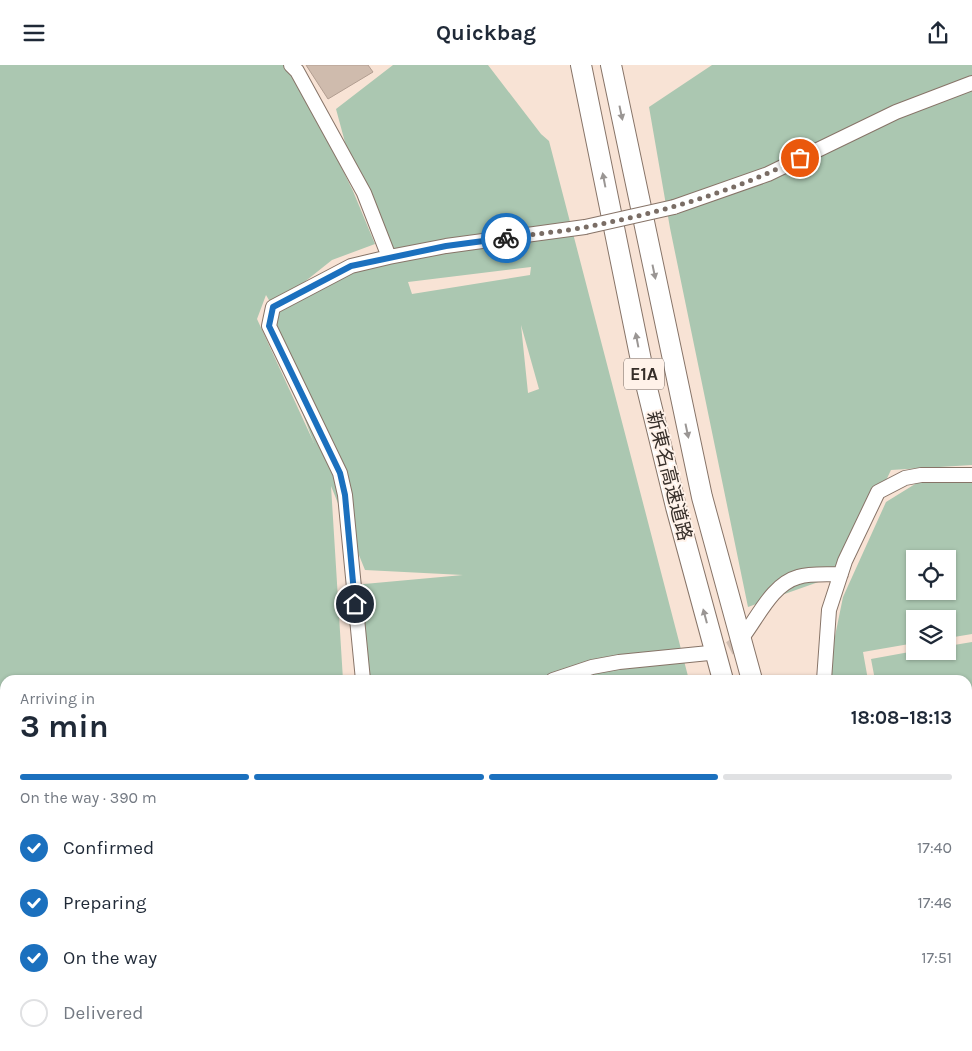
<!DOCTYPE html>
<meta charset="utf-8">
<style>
:root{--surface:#fff;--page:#f2f2f3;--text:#1f2937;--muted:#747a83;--line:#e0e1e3;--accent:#1b70be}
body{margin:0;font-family:Karla,"Noto Sans JP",sans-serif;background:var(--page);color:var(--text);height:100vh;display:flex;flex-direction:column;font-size:19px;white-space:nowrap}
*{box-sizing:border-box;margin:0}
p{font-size:16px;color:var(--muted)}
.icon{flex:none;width:28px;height:28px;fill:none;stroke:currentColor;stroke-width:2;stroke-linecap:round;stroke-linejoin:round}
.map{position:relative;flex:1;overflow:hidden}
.panel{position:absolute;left:0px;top:610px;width:972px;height:376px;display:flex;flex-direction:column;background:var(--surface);border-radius:15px 15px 0 0;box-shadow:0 1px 4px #0004}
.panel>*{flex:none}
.controls{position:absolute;left:906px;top:485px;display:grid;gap:10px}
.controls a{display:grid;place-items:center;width:50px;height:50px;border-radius:0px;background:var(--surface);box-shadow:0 1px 4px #0004;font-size:25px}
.pin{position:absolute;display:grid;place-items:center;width:42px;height:42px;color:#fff;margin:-21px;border:2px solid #fff;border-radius:50%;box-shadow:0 1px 5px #0007}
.courier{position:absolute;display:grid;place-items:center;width:50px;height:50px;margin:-25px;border:4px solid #1b70be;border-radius:50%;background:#fff;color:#222;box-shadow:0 1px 6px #0007}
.overview em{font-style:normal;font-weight:700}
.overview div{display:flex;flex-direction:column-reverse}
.overview{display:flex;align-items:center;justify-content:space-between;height:85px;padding:0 20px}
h1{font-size:32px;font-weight:700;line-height:38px}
.bar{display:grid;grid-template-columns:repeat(4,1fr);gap:8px 5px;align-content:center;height:60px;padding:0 20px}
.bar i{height:6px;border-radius:4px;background:var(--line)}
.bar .current{background:var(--accent)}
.bar p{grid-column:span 4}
ol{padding:0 20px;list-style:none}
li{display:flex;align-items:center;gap:15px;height:55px}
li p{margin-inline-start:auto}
li .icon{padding:5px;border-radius:50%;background:var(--accent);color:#fff;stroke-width:4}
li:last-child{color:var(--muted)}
li i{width:28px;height:28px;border:2px solid var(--line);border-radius:50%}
header{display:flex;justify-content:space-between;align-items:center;height:65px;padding:0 20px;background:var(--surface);font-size:22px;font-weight:700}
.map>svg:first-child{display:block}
.green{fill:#abc7b1;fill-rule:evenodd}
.building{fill:#cfbbad;stroke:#b29e91}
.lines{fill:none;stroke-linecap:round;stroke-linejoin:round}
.minor-tunnel{stroke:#d1bfb3;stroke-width:14;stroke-dasharray:14 7;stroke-linecap:butt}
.minor-casing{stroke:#877468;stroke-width:16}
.highway-casing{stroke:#877468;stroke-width:22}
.path{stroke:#a7978d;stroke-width:2;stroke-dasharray:4 4;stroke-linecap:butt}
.minor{stroke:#fff;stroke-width:14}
.highway{stroke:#fff;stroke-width:20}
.minor-bridge-casing{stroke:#877468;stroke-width:16;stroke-linecap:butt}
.minor-bridge{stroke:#fff;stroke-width:14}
.oneway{fill:#9a9694}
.done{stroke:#7a6d65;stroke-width:5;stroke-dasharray:0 9}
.route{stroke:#1b70be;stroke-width:6}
.labels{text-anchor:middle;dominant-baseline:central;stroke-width:4;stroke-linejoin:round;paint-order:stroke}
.shield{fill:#fff2e9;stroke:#726963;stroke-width:1}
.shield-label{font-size:18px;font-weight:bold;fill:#362e29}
.street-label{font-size:19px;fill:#362e29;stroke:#fff2e9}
</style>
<header><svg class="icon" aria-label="menu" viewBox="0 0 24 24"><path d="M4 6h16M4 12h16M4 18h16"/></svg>Quickbag<svg class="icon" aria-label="share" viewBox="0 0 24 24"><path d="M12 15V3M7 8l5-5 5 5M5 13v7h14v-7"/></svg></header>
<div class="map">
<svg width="972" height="986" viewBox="0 0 972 986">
<rect width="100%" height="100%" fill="#f8e3d5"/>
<!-- green -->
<path class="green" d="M 0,0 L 291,0 L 353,126 L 375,179 L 332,195 L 273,242 L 266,230 L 257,254 L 314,378 L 269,261 L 286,235 L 351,201 L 399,193 L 388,178 L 346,81 L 336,44 L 393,0 L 488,0 L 541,69 L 549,76 L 689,615 L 363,615 L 353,520 L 463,510 L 365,505 L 331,421 L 343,615 L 5,615 L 5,799 L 0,798 ZM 531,202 L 530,210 L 412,229 L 408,217 ZM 521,260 L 539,324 L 528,328 Z
M 712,0 L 972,0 L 972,400 L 891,405 L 841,509 L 748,542 L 670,163 L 649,42 Z
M 920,416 L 972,416 L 972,569 L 948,573 L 948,554 L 915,554 L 915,578 L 863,587 L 868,615 L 826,615 L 843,532 L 886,437 ZM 915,494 L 948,494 L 948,526 L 915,526 Z
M 972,577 L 972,754 L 968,755 L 968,615 L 875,615 L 871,594 L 915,586 L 948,586 L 948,581 Z
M 972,810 L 972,863 L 968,864 L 968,811 Z
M 968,971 L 972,971 L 972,986 L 897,986 L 896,981 L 968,981 Z
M 169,981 L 823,981 L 826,986 L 173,986 Z"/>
<!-- building -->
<path class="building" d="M 306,0 L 368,0 L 373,7 L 328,34 Z"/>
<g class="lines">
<!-- minor-tunnel -->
<path class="minor-tunnel" d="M 709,588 C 726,587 734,583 744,570"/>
<!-- minor casing -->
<g class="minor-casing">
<path id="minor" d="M 291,0 L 297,6 L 364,128 L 389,192 L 446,181 L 585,162
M 674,142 L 768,109 L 896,47 L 972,18
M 744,570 C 759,550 773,519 798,512 C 811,508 828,510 841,509
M 363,615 L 345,430 L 340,408 L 269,261 L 273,242 L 351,201 L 389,192
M 553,615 L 592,602 L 619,597 L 709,588
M 824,615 L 829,545 L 845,496 L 878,427 L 905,413 L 921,410 L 972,410
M 0,811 L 5,812
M 968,888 L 972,888"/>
</g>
<!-- highway casing -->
<g class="highway-casing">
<path id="highway" d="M 581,0 L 645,315 L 676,442 L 723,615
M 611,0 L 702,432 L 752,615
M 848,981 L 849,986
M 877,981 L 879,986"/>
</g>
<!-- path -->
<path class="path" d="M 123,981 L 124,986
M 249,981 L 249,986
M 0,982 L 5,981"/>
<!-- minor -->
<use href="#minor" class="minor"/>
<!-- highway -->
<use href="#highway" class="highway"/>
<!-- minor-bridge casing -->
<g class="minor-bridge-casing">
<path id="minor-bridge" d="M 585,162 L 674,142"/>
</g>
<!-- minor-bridge -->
<use href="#minor-bridge" class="minor-bridge"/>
</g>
<!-- one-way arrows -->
<defs><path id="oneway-solid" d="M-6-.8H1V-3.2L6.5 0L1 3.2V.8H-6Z" transform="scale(1.25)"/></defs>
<g class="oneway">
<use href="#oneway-solid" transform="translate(621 48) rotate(78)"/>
<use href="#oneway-solid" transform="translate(604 115) rotate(-101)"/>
<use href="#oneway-solid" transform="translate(654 207) rotate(78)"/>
<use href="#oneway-solid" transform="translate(637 275) rotate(-101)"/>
<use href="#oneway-solid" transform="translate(687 366) rotate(78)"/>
<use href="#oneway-solid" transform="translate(705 551) rotate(-105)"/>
</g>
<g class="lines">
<!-- done -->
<path class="done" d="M 506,173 C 533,169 560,167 586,162 C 660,148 733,127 800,93"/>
<!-- route -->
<path class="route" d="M 355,539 L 345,430 L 340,408 L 269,261 L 273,242 L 351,201 L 446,181 L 506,173"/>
</g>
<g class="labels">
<!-- shield labels -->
<rect class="shield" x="624" y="293.5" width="40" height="31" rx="4"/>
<g class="shield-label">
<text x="644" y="309">E1A</text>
</g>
<!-- street labels -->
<g class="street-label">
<text transform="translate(669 411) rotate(76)">新東名高速道路</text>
</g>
</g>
</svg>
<div class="controls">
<a><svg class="icon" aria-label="locate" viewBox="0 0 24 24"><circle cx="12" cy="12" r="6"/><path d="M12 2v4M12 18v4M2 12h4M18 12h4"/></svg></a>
<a><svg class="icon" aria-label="layers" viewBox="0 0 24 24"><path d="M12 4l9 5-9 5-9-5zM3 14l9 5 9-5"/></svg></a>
</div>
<div class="pin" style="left:800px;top:93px;background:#ea580c"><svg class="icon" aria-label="bag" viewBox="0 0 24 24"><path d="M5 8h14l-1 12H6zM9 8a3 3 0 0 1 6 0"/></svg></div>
<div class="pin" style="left:355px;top:539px;background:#1f2937"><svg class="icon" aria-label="home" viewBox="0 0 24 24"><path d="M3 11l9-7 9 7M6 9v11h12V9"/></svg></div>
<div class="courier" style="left:506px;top:173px"><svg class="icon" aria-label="bike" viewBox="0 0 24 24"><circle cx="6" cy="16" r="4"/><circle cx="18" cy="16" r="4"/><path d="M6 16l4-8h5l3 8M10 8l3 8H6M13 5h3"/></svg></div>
<section class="panel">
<div class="overview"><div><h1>3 min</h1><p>Arriving in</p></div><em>18:08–18:13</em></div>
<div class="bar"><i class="current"></i><i class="current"></i><i class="current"></i><i></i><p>On the way · 390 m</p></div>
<ol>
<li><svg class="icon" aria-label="check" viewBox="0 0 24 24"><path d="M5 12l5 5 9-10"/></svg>Confirmed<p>17:40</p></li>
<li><svg class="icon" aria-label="check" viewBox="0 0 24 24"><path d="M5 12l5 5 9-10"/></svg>Preparing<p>17:46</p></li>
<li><svg class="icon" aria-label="check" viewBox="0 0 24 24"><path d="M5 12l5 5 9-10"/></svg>On the way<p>17:51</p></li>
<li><i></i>Delivered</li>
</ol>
</section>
</div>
